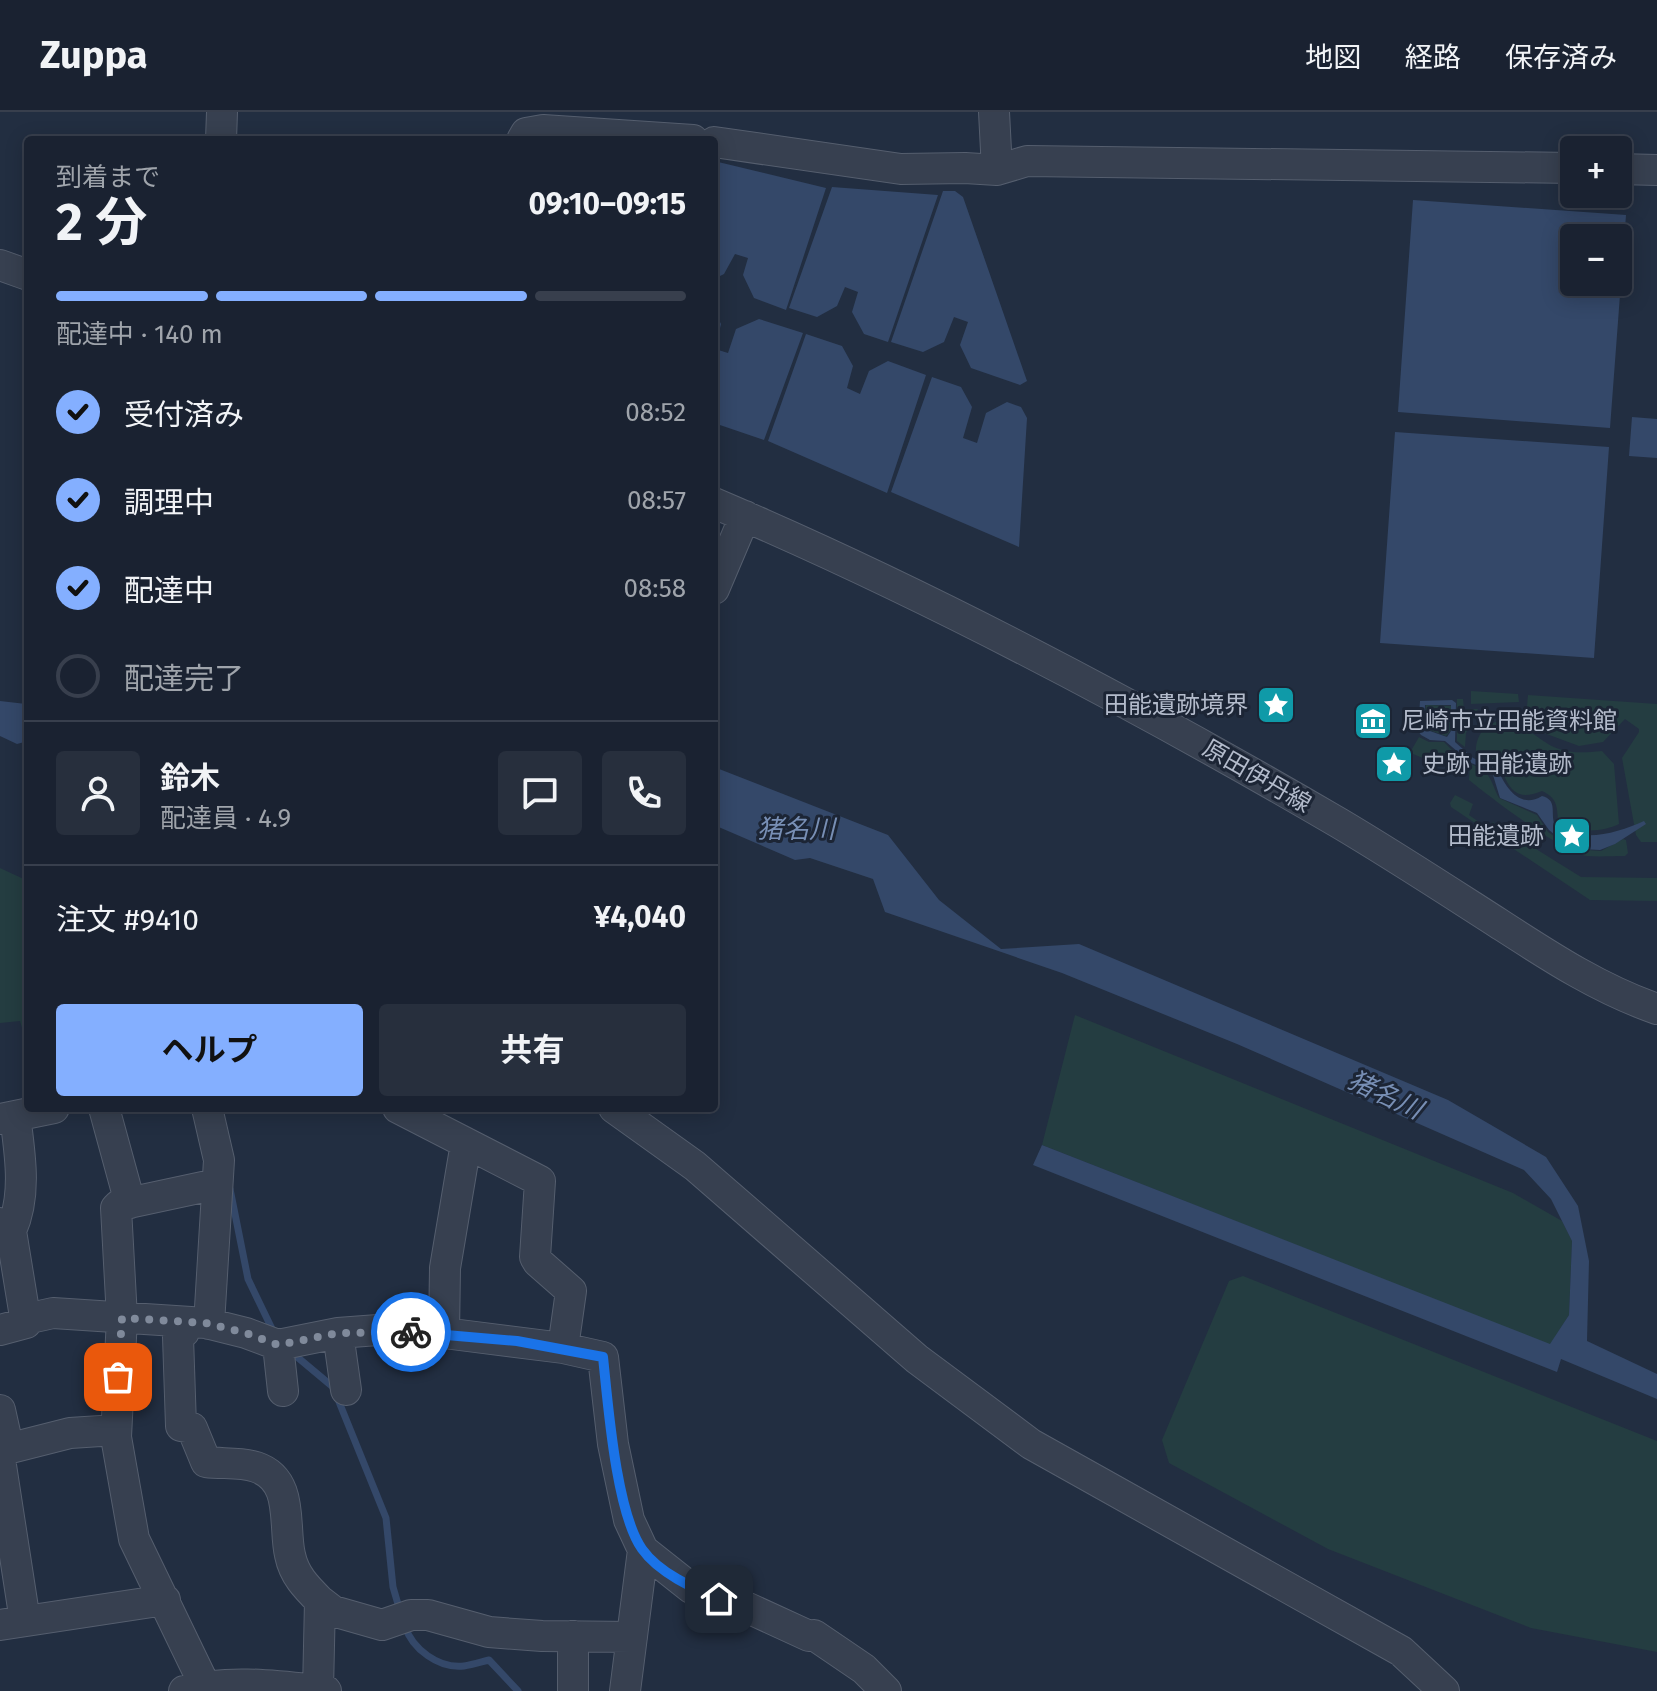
<!DOCTYPE html>
<html lang="ja">
<meta charset="utf-8">
<style>
:root{--surface:#1a2231;--page:#272f3d;--text:#f1f3f6;--muted:#9fa4ab;--line:#383f4d;--accent:#84afff}
body{margin:0;font-family:"Fira Sans","Noto Sans JP",sans-serif;background:var(--page);color:var(--text);height:100vh;display:flex;flex-direction:column;font-size:30px;white-space:nowrap}
*{box-sizing:border-box;margin:0}
p{font-size:26px;color:var(--muted)}
.icon{flex:none;width:44px;height:44px;fill:none;stroke:currentColor;stroke-width:2;stroke-linecap:round;stroke-linejoin:round}
.map{position:relative;flex:1;overflow:hidden}
.sheet{position:absolute;left:24px;top:24px;width:694px;height:976px;display:flex;flex-direction:column;background:var(--surface);border-radius:8px;box-shadow:0 4px 20px #0003,0 0 0 2px var(--line)}
.sheet>*{flex:none}
.controls{position:absolute;left:1560px;top:24px;display:grid;gap:16px}
.controls a{display:grid;place-items:center;width:72px;height:72px;border-radius:8px;background:var(--surface);box-shadow:0 4px 20px #0003,0 0 0 2px var(--line);font-size:40px}
.pin{position:absolute;display:grid;place-items:center;width:68px;height:68px;color:#fff;margin:-34px;border-radius:16px;box-shadow:0 4px 12px #0006}
.courier{position:absolute;display:grid;place-items:center;width:80px;height:80px;margin:-40px;border:6px solid #1a73e8;border-radius:50%;background:#fff;color:#222;box-shadow:0 2px 10px #0007}
.headline em{font-style:normal;font-weight:700}
.headline div{display:flex;flex-direction:column-reverse}
.headline{display:flex;align-items:center;justify-content:space-between;height:136px;padding:0 32px}
h1{font-size:52px;font-weight:700;line-height:60px}
.bar{display:grid;grid-template-columns:repeat(4,1fr);gap:12px 8px;align-content:center;height:96px;padding:0 32px}
.bar i{height:10px;border-radius:6px;background:var(--line)}
.bar .selected{background:var(--accent)}
.bar p{grid-column:span 4}
.line{display:flex;align-items:center;gap:20px;padding:0 32px;border-top:2px solid var(--line)}
.line div{flex:1}
.round{display:grid;place-items:center;flex:none;width:84px;height:84px;border-radius:8px;background:var(--page)}
ol{padding:0 32px;list-style:none}
li{display:flex;align-items:center;gap:24px;height:88px}
li p{margin-inline-start:auto}
li .icon{padding:8px;border-radius:50%;background:var(--accent);color:#111;stroke-width:4}
li:last-child{color:var(--muted)}
li i{width:44px;height:44px;border:4px solid var(--line);border-radius:50%}
.action{display:flex;gap:16px;margin-top:auto;padding:16px 32px}
.action a{flex:1;height:92px;border-radius:8px;background:var(--accent);color:#111;font-size:32px;font-weight:700;line-height:92px;text-align:center}
.action a+a{background:var(--page);color:var(--text)}
header{display:flex;align-items:center;gap:48px;box-sizing:border-box;height:112px;padding:0 40px;background:var(--surface);border-bottom:2px solid var(--line)}
header strong{font-size:38px}
nav{display:flex;gap:44px;margin-inline-start:auto;font-size:28px}
.map>svg:first-child{display:block}
.green{fill:#243d41}
.water{fill:#344869;fill-rule:evenodd}
.lines{fill:none;stroke-linecap:round;stroke-linejoin:round}
.stream{stroke:#344869;stroke-width:7}
.minor-casing{stroke:#555e6e;stroke-width:32}
.minor{stroke:#374050;stroke-width:30}
.done{stroke:#808a9b;stroke-width:8;stroke-dasharray:0 14.4}
.route{stroke:#1a73e8;stroke-width:10}
.labels{text-anchor:middle;dominant-baseline:central;stroke-width:6;stroke-linejoin:round;paint-order:stroke}
.poi-label{font-size:24px;fill:#b3bbcb;stroke:#1c2535;text-anchor:end}
.street-label{font-size:24px;fill:#b3bbcb;stroke:#1c2535}
.water-label{font-size:26px;font-style:italic;fill:#788fb5;stroke:#1c2535}
</style>
<header>
<strong>Zuppa</strong>
<nav><a>地図</a><a>経路</a><a>保存済み</a></nav>
</header>
<div class="map">
<svg width="1657" height="1579" viewBox="0 0 1657 1579">
<rect width="100%" height="100%" fill="#222e41"/>
<!-- green -->
<path class="green" d="M 1471,579 L 1518,582 L 1519,590 L 1471,592 Z
M 1528,583 L 1657,592 L 1657,730 L 1641,730 L 1636,723 L 1622,646 L 1639,620 L 1639,617 L 1625,607 L 1603,630 L 1579,634 L 1544,621 L 1526,605 Z
M 1457,587 L 1463,587 L 1464,597 L 1478,597 L 1466,621 L 1465,635 L 1457,629 Z
M 1426,593 L 1451,594 L 1451,618 L 1446,624 L 1424,616 Z
M 1510,607 C 1550,629 1549,645 1602,639 L 1614,652 L 1619,712 C 1601,721 1575,721 1558,709 C 1557,694 1557,686 1542,679 C 1524,686 1514,685 1505,666 C 1503,662 1503,657 1501,653 C 1496,647 1483,645 1476,644 C 1474,621 1488,608 1510,607 Z
M 1419,625 L 1429,630 L 1444,630 L 1454,640 L 1451,648 L 1430,649 L 1413,642 L 1412,637 Z
M 1470,652 C 1491,658 1490,669 1499,686 L 1537,703 L 1548,720 L 1573,737 L 1601,739 L 1623,727 L 1626,728 L 1628,741 L 1625,744 C 1613,744 1599,745 1587,744 C 1562,740 1491,686 1469,668 Z
M 1455,683 L 1473,692 L 1469,703 L 1486,715 L 1493,710 L 1581,765 L 1657,766 L 1657,789 L 1590,788 L 1451,695 L 1450,691 Z
M 0,756 L 28,769 L 28,834 L 23,877 L 28,885 L 28,937 L 20,909 L 0,911 Z
M 1075,903 L 1513,1081 L 1562,1109 L 1572,1129 L 1569,1203 L 1550,1233 L 1042,1033 Z
M 1243,1164 L 1657,1329 L 1657,1540 L 1531,1516 L 1328,1437 L 1169,1351 L 1162,1328 L 1229,1169 Z"/>
<!-- water -->
<path class="water" d="M 714,49 L 826,76 L 786,198 L 754,186 L 743,163 L 748,146 L 735,142 L 724,162 L 714,167 Z
M 832,75 L 938,83 L 888,230 L 864,222 L 852,200 L 858,180 L 845,175 L 837,194 L 817,205 L 789,196 Z
M 943,79 L 955,79 L 963,85 L 1027,269 L 1020,273 L 971,256 L 960,233 L 968,210 L 954,205 L 944,230 L 923,240 L 891,230 Z
M 1413,88 L 1626,103 L 1610,316 L 1398,300 ZM 1574,126 L 1618,126 L 1618,170 L 1574,170 Z
M 714,198 L 721,212 L 715,237 L 728,241 L 736,217 L 759,207 L 803,221 L 764,328 L 714,311 Z
M 806,222 L 842,234 L 853,254 L 847,276 L 860,282 L 869,259 L 888,249 L 926,263 L 887,381 L 768,329 Z
M 932,265 L 961,275 L 972,295 L 963,326 L 977,331 L 986,301 L 1007,290 L 1021,295 L 1027,306 L 1019,435 L 891,380 Z
M 1632,305 L 1657,307 L 1657,346 L 1629,344 Z
M 1395,320 L 1609,335 L 1594,546 L 1380,531 Z
M 1452,588 L 1456,591 L 1455,630 L 1473,646 L 1497,656 C 1505,674 1519,698 1542,684 C 1557,688 1551,699 1554,711 C 1579,733 1617,721 1644,709 L 1646,712 L 1615,732 L 1600,738 L 1583,737 L 1564,730 L 1549,718 L 1537,701 L 1500,686 L 1493,663 L 1487,657 L 1471,651 L 1445,629 L 1430,628 L 1421,623 L 1418,619 L 1420,589 ZM 1425,593 L 1451,593 L 1451,619 L 1447,625 L 1424,617 Z
M 0,589 L 26,592 L 28,590 L 28,629 L 17,632 L 0,624 Z
M 714,655 L 888,723 L 939,788 L 1001,837 L 1079,832 L 1448,988 L 1546,1045 L 1578,1094 L 1589,1149 L 1587,1229 L 1657,1262 L 1657,1287 L 1561,1247 L 1557,1260 L 1033,1053 L 1042,1033 L 1550,1232 L 1569,1203 L 1572,1129 L 1551,1087 L 1524,1058 L 1237,932 L 1062,861 L 885,800 L 873,767 L 810,746 L 795,748 L 714,713 Z"/>
<g class="lines">
<!-- stream -->
<path class="stream" d="M 230,1077 L 248,1167 L 274,1221
M 290,1239 L 333,1275 L 386,1406 L 393,1475 L 400,1499
M 405,1514 C 412,1537 439,1557 464,1554 C 472,1553 481,1550 489,1548 L 518,1579"/>
<!-- minor casing -->
<g class="minor-casing">
<path id="minor" d="M 994,0 L 997,58
M 221,28 L 222,0
M 522,28 L 526,21 L 543,18 L 693,28
M 714,30 L 901,57 L 965,56 L 997,58 L 1027,49 L 1574,56
M 1618,57 L 1657,58
M 0,153 L 28,163
M 714,391 C 930,483 1137,593 1339,711 C 1393,743 1445,777 1498,811 C 1549,844 1599,877 1657,897
M 714,477 L 745,404
M 104,996 L 130,1091
M 207,996 L 219,1048 L 209,1212
M 398,996 L 540,1069 L 535,1145 L 538,1150 L 571,1179 L 563,1236
M 614,996 L 695,1054 L 917,1247 L 1031,1332 L 1401,1539 L 1444,1579
M 0,1007 L 54,996
M 0,1111 L 11,1119 L 26,1211 L 0,1218
M 11,1119 C 27,1083 20,1042 15,1004
M 26,1207 L 53,1201 L 206,1211 L 246,1221 L 278,1233 L 283,1279
M 186,1210 L 184,1220 L 178,1225 L 181,1314 L 192,1316 L 206,1350 C 222,1352 242,1350 256,1355 C 295,1368 283,1414 290,1443 C 294,1463 306,1475 320,1489 L 318,1578
M 338,1221 L 346,1278
M 444,1221 L 445,1156 L 466,1031
M 278,1233 L 338,1221 L 378,1218 L 444,1221 L 563,1236 L 603,1245 L 613,1332 L 629,1408 L 643,1438 L 691,1476 L 748,1496 L 809,1524 L 814,1523 L 864,1557 L 886,1579
M 0,1298 L 8,1334 L 0,1347 L 25,1509
M 7,1337 L 70,1321 L 116,1318
M 320,1489 L 333,1499 L 382,1513 L 411,1503 L 428,1503 L 489,1520 L 542,1524 L 632,1525
M 0,1513 L 165,1488
M 573,1524 L 573,1579
M 205,1574 L 134,1427 L 116,1325 L 122,1206 L 116,1096 L 119,1093 L 217,1072
M 184,1579 C 230,1567 278,1574 326,1579
M 625,1579 L 643,1438"/>
</g>
<!-- minor -->
<use href="#minor" class="minor"/>
</g>
<g class="lines">
<!-- done -->
<path class="done" d="M 118,1265 L 122,1206 L 206,1211 L 246,1221 L 278,1233 L 338,1221 L 411,1220"/>
<!-- route -->
<path class="route" d="M 411,1220 L 517,1229 L 603,1245 C 608,1292 616,1400 642,1437 C 659,1461 693,1476 719,1487"/>
</g>
<!-- icons -->
<defs>
<g id="sight-square" transform="scale(2)"><rect x="-9" y="-9" width="18" height="18" rx="4" fill="#0f9aa8" stroke="#1c2535"/><path d="M0-6L1.8-2.2L6-1.7L2.9 1.2L3.7 5.4L0 3.3L-3.7 5.4L-2.9 1.2L-6-1.7L-1.8-2.2Z" fill="#fff"/></g>
<g id="museum-square" transform="scale(2)"><rect x="-9" y="-9" width="18" height="18" rx="4" fill="#0f9aa8" stroke="#1c2535"/><path d="M0-6L6-3V-2H-6V-3ZM-5-1h2V3h-2ZM-1-1h2V3h-2ZM3-1h2V3H3ZM-6 4H6V6H-6Z" fill="#fff"/></g>
</defs>
<g fill-rule="evenodd">
<use href="#sight-square" x="1276" y="593"/>
<use href="#museum-square" x="1373" y="609"/>
<use href="#sight-square" x="1394" y="652"/>
<use href="#sight-square" x="1572" y="724"/>
</g>
<g class="labels">
<!-- poi labels -->
<g class="poi-label">
<text x="1248" y="593">田能遺跡境界</text>
<text x="1401" y="609" text-anchor="start">尼崎市立田能資料館</text>
<text x="1422" y="652" text-anchor="start">史跡 田能遺跡</text>
<text x="1544" y="724">田能遺跡</text>
</g>
<!-- street labels -->
<g class="street-label">
<text transform="translate(1257 664) rotate(30)">原田伊丹線</text>
</g>
<!-- water labels -->
<g class="water-label">
<text x="796" y="717">猪名川</text>
<text transform="translate(1385 983) rotate(25)">猪名川</text>
</g>
</g>
</svg>
<div class="controls">
<a>+</a>
<a>−</a>
</div>
<div class="pin" style="left:118px;top:1265px;background:#ea580c"><svg class="icon" aria-label="bag" viewBox="0 0 24 24"><path d="M5 8h14l-1 12H6zM9 8a3 3 0 0 1 6 0"/></svg></div>
<div class="pin" style="left:719px;top:1487px;background:#1f2937"><svg class="icon" aria-label="home" viewBox="0 0 24 24"><path d="M3 11l9-7 9 7M6 9v11h12V9"/></svg></div>
<div class="courier" style="left:411px;top:1220px"><svg class="icon" aria-label="bike" viewBox="0 0 24 24"><circle cx="6" cy="16" r="4"/><circle cx="18" cy="16" r="4"/><path d="M6 16l4-8h5l3 8M10 8l3 8H6M13 5h3"/></svg></div>
<section class="sheet">
<div class="headline"><div><h1>2 分</h1><p>到着まで</p></div><em>09:10–09:15</em></div>
<div class="bar"><i class="selected"></i><i class="selected"></i><i class="selected"></i><i></i><p>配達中 · 140 m</p></div>
<ol>
<li><svg class="icon" aria-label="check" viewBox="0 0 24 24"><path d="M5 12l5 5 9-10"/></svg>受付済み<p>08:52</p></li>
<li><svg class="icon" aria-label="check" viewBox="0 0 24 24"><path d="M5 12l5 5 9-10"/></svg>調理中<p>08:57</p></li>
<li><svg class="icon" aria-label="check" viewBox="0 0 24 24"><path d="M5 12l5 5 9-10"/></svg>配達中<p>08:58</p></li>
<li><i></i>配達完了</li>
</ol>
<div class="line" style="height:144px"><a class="round"><svg class="icon" aria-label="person" viewBox="0 0 24 24"><circle cx="12" cy="8" r="4"/><path d="M4 21q1-7 8-7t8 7"/></svg></a><div><b>鈴木</b><p>配達員 · 4.9</p></div><a class="round"><svg class="icon" aria-label="chat" viewBox="0 0 24 24"><path d="M4 5h16v11H9l-5 4z"/></svg></a><a class="round"><svg class="icon" aria-label="phone" viewBox="0 0 24 24"><path d="M5 4h4l2 5-3 2q2 4 5 5l2-3 5 2v4C11 20 4 13 5 4z"/></svg></a></div>
<div class="line" style="height:104px"><div>注文 #9410</div><b>¥4,040</b></div>
<div class="action"><a>ヘルプ</a><a>共有</a></div>
</section>
</div>
